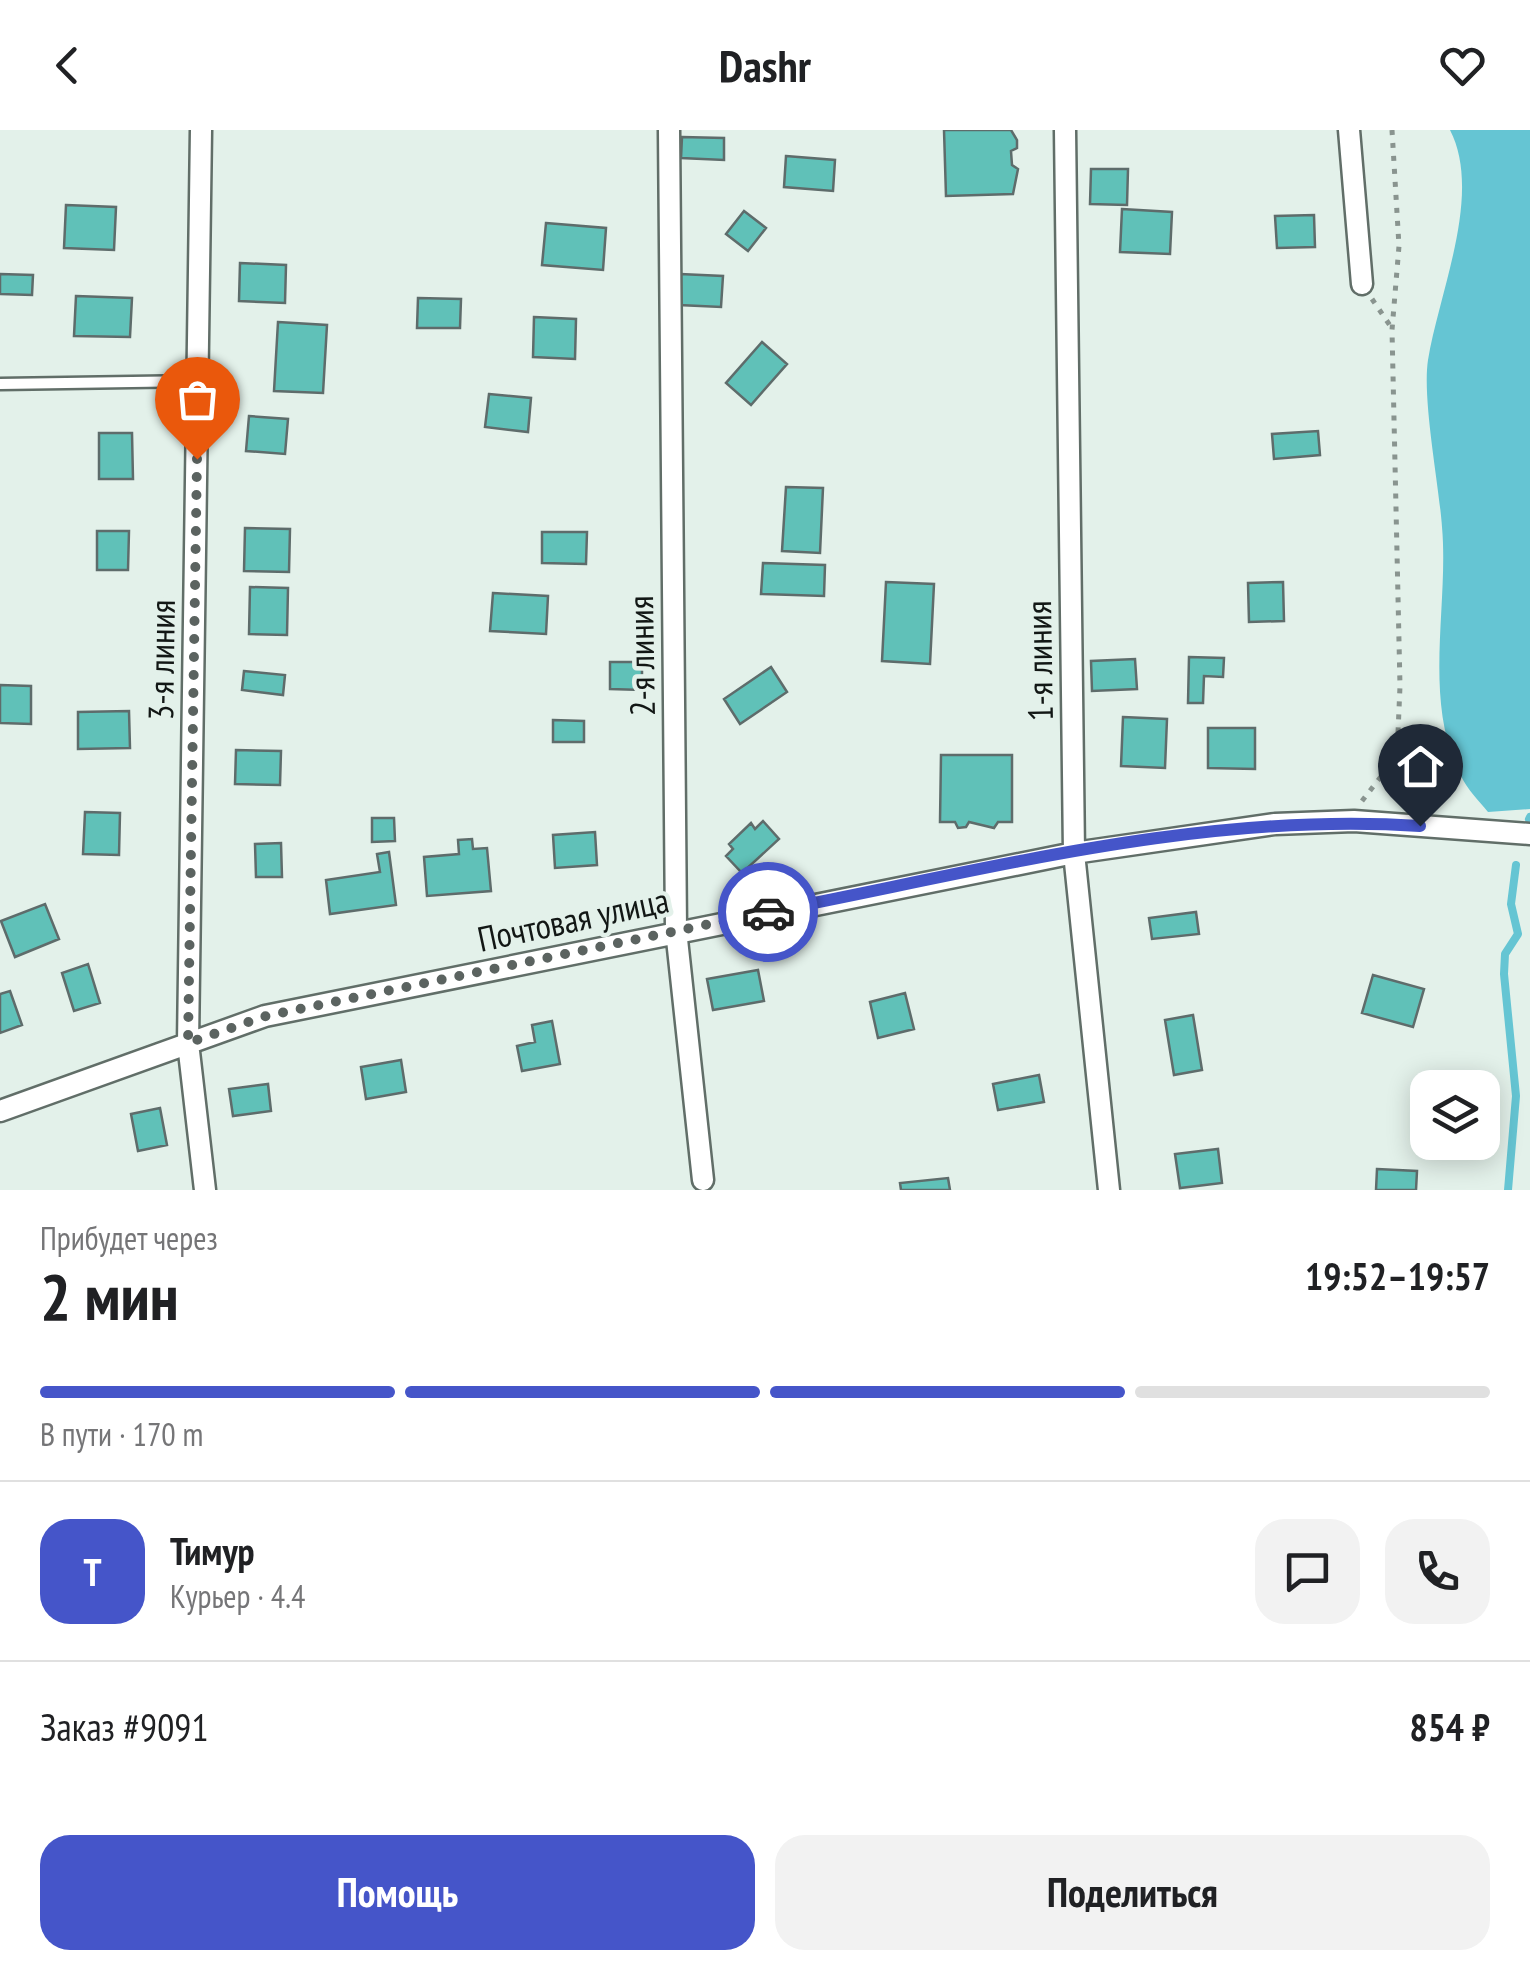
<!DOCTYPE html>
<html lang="ru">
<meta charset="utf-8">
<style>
:root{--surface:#fff;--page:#f2f2f2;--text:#202124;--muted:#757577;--line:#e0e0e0;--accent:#4555c9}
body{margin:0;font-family:"PT Sans Narrow",sans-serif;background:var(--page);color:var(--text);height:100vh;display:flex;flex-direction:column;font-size:38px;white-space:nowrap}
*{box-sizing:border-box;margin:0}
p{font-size:32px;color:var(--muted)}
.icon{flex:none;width:55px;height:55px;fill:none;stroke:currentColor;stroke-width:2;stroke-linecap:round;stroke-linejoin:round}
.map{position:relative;height:1060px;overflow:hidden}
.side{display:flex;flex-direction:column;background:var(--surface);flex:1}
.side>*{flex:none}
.controls{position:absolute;left:1410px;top:940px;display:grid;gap:20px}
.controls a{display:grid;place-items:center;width:90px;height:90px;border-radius:20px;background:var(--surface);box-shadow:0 5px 25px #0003;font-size:50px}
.pin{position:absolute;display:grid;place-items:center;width:85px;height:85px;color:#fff;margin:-102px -42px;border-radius:50% 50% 50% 0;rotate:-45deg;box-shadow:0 0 10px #0007}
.pin .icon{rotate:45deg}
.courier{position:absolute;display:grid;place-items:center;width:100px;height:100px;margin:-50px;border:8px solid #4555c9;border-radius:50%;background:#fff;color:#222;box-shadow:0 2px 12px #0007}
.overview em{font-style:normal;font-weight:800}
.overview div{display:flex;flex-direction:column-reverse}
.overview{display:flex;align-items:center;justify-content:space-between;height:170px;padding:0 40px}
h1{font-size:65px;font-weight:800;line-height:75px}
.bar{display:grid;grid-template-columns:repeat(4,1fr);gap:15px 10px;align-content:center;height:120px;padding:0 40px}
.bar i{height:12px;border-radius:8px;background:var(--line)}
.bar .on{background:var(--accent)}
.bar p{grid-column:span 4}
.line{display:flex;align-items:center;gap:25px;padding:0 40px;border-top:2px solid var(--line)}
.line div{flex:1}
.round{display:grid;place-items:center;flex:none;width:105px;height:105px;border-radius:30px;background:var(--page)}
.primary-button{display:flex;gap:20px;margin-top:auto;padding:20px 40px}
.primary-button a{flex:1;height:115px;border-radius:30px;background:var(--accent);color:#fff;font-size:40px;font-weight:800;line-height:115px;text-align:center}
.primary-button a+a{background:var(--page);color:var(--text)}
header{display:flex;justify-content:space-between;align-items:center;height:130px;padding:0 40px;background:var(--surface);font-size:45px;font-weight:800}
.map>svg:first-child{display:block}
.water{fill:#65c5d3}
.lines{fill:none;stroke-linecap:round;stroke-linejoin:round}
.stream{stroke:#65c5d3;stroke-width:8}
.building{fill:#60c1b8;stroke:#5e6c6b;stroke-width:2.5}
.service-casing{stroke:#616e68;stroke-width:15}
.minor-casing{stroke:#616e68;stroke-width:25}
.path{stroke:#89948f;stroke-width:5;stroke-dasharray:5 8;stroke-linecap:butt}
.service{stroke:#fff;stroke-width:10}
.minor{stroke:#fff;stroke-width:20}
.done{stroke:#5b6360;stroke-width:10;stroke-dasharray:0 18}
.route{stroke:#4555c9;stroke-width:12}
.labels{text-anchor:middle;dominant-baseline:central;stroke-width:9;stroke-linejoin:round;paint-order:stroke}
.street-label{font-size:35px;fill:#121715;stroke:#e3f1ea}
</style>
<header><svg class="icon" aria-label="back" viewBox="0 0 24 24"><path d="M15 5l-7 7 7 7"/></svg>Dashr<svg class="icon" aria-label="heart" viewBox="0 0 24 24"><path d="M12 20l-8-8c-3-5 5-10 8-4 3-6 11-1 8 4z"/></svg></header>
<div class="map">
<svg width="1530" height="1060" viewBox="0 0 1530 1060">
<rect width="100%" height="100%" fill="#e3f1ea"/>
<!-- water -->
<path class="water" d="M 1450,0 L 1530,0 L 1530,679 L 1488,682 C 1479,671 1467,659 1461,646 C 1422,571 1449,476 1442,397 C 1439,354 1422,269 1428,230 C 1439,162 1483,64 1450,0 Z"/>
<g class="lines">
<!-- stream -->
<path class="stream" d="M 1529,689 L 1530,687
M 1508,1060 L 1516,966 L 1504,844 L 1505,824 L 1518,804 L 1511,774 L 1516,735"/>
</g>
<!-- building -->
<path class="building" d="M 944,0 L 1011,0 L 1017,10 L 1017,18 L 1011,21 L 1012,35 L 1018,39 L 1013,64 L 946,66 Z
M 682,7 L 724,8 L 724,30 L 681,28 Z
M 786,26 L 835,30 L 833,61 L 784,57 Z
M 1091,39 L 1128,39 L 1127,75 L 1090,74 Z
M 66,75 L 116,77 L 114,120 L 64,118 Z
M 1122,79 L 1172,82 L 1170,124 L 1120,122 Z
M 744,81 L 766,98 L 748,121 L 726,104 Z
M 1314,85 L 1315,117 L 1277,118 L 1275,86 Z
M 546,93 L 606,98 L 603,140 L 542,135 Z
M 240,133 L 286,135 L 285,173 L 239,171 Z
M 0,144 L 33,145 L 32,165 L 0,164 Z
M 680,144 L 723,146 L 721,177 L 679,175 Z
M 76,166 L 132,168 L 130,207 L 74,206 Z
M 418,168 L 461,169 L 460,198 L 417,198 Z
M 534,187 L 576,189 L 575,229 L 533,227 Z
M 278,192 L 327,195 L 323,263 L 274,261 Z
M 762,212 L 787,234 L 751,275 L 726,253 Z
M 489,264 L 531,268 L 528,302 L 485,297 Z
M 249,286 L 288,289 L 285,324 L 246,321 Z
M 1318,301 L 1320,325 L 1274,329 L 1272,304 Z
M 99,303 L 132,303 L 133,349 L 99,349 Z
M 786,357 L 823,358 L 820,423 L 782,421 Z
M 245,398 L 290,399 L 289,442 L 244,441 Z
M 97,401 L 129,401 L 128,440 L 97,440 Z
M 542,402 L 587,402 L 586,434 L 542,433 Z
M 763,433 L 825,435 L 824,466 L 761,464 Z
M 886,452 L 934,454 L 930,534 L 882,531 Z
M 1283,452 L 1284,491 L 1249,492 L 1248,453 Z
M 250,457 L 288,458 L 287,505 L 249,504 Z
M 493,463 L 548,466 L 546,504 L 490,501 Z
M 1189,527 L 1224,528 L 1223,547 L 1204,546 L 1203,573 L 1188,573 Z
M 1135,529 L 1137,559 L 1092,561 L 1091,531 Z
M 610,532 L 642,532 L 642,560 L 610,559 Z
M 771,537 L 787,562 L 740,594 L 724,569 Z
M 244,541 L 285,545 L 283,565 L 242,560 Z
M 0,555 L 31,556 L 31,594 L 0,593 Z
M 129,581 L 130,618 L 78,619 L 78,582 Z
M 1123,587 L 1167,589 L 1165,638 L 1121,636 Z
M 553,590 L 584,591 L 584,612 L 553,612 Z
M 1208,598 L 1255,598 L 1255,639 L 1208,638 Z
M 236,620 L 281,621 L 280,655 L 235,654 Z
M 941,625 L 1012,625 L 1012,692 L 998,692 L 994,698 L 969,692 L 966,697 L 958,698 L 955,692 L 940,692 Z
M 85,682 L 120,683 L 119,725 L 83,724 Z
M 372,688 L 394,688 L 395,711 L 372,712 Z
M 763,691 L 779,709 L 742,743 L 726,726 L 733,719 L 729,714 L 751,693 L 755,699 Z
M 595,702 L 597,735 L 555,738 L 553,705 Z
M 472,709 L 473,719 L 487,718 L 491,761 L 427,766 L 424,727 L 459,724 L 458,710 Z
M 281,713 L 282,747 L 256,747 L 255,714 Z
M 389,722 L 396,775 L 330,784 L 326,750 L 380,742 L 377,724 Z
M 45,774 L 59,809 L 15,827 L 1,791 Z
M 1196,782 L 1199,804 L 1152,809 L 1149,788 Z
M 88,834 L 100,873 L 74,881 L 62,843 Z
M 758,840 L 764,871 L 713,880 L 707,849 Z
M 1373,845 L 1424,859 L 1413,897 L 1362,883 Z
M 10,861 L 22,895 L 0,903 L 0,864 Z
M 905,863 L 914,899 L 878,908 L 870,872 Z
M 1193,885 L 1202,940 L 1174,945 L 1165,890 Z
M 552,891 L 560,934 L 522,941 L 517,916 L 535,912 L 532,895 Z
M 401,930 L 406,962 L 366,969 L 361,937 Z
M 1039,945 L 1044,972 L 998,980 L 993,954 Z
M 268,954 L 271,981 L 233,986 L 229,959 Z
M 160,978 L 167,1015 L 138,1021 L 131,984 Z
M 1218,1019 L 1222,1053 L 1180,1058 L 1175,1024 Z
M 1377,1039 L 1417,1041 L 1416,1060 L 1376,1060 Z
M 948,1048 L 950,1060 L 901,1060 L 900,1053 Z"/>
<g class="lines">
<!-- service casing -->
<g class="service-casing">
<path id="service" d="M 0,254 L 198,251"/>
</g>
<!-- minor casing -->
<g class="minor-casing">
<path id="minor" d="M 201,0 L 188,913 L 205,1060
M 669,0 L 676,800 L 703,1050
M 1065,0 L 1074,723 L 1109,1060
M 1349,0 L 1362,154
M 0,981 L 265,886 L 1074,723 L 1275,694 L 1354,691 L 1530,704"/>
</g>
<!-- path -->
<path class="path" d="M 1392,0 L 1399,116 L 1392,200 L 1400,556 L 1397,626 L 1413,657 L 1444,674
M 1372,169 L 1391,197
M 1362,671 L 1397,626"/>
<!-- service -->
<use href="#service" class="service"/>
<!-- minor -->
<use href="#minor" class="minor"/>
</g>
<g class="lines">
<!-- done -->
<path class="done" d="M 197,329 L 188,913 L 266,886 L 768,782"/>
<!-- route -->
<path class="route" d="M 768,782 C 982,741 1201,681 1420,696"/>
</g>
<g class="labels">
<!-- street labels -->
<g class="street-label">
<text transform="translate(641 526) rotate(-91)">2-я линия</text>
<text transform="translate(161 530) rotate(-89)">3-я линия</text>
<text transform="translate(1039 531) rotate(-91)">1-я линия</text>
<text transform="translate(573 789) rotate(-12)">Почтовая улица</text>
</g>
</g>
</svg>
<div class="controls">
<a><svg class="icon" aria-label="layers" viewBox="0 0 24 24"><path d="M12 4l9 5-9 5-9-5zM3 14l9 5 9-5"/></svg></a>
</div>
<div class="pin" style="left:197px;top:329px;background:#ea580c"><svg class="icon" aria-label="bag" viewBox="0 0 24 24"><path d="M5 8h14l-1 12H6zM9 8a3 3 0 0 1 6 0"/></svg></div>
<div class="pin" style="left:1420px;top:696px;background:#1f2937"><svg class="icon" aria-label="home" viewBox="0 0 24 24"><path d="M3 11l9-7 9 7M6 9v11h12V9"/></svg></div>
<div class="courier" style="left:768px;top:782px"><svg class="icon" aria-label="car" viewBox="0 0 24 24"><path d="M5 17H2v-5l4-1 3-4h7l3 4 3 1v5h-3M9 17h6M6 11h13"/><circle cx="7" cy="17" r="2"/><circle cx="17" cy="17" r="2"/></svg></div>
</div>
<section class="side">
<div class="overview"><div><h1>2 мин</h1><p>Прибудет через</p></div><em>19:52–19:57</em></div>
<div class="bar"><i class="on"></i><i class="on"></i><i class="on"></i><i></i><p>В пути · 170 m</p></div>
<div class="line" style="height:180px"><b class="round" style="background:var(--accent);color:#fff">Т</b><div><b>Тимур</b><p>Курьер · 4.4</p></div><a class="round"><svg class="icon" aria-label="chat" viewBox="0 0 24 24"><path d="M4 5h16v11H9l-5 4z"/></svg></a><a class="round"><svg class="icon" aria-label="phone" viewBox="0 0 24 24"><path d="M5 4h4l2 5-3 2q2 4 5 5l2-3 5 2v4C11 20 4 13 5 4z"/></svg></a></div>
<div class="line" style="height:130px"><div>Заказ #9091</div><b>854 ₽</b></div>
<div class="primary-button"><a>Помощь</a><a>Поделиться</a></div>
</section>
